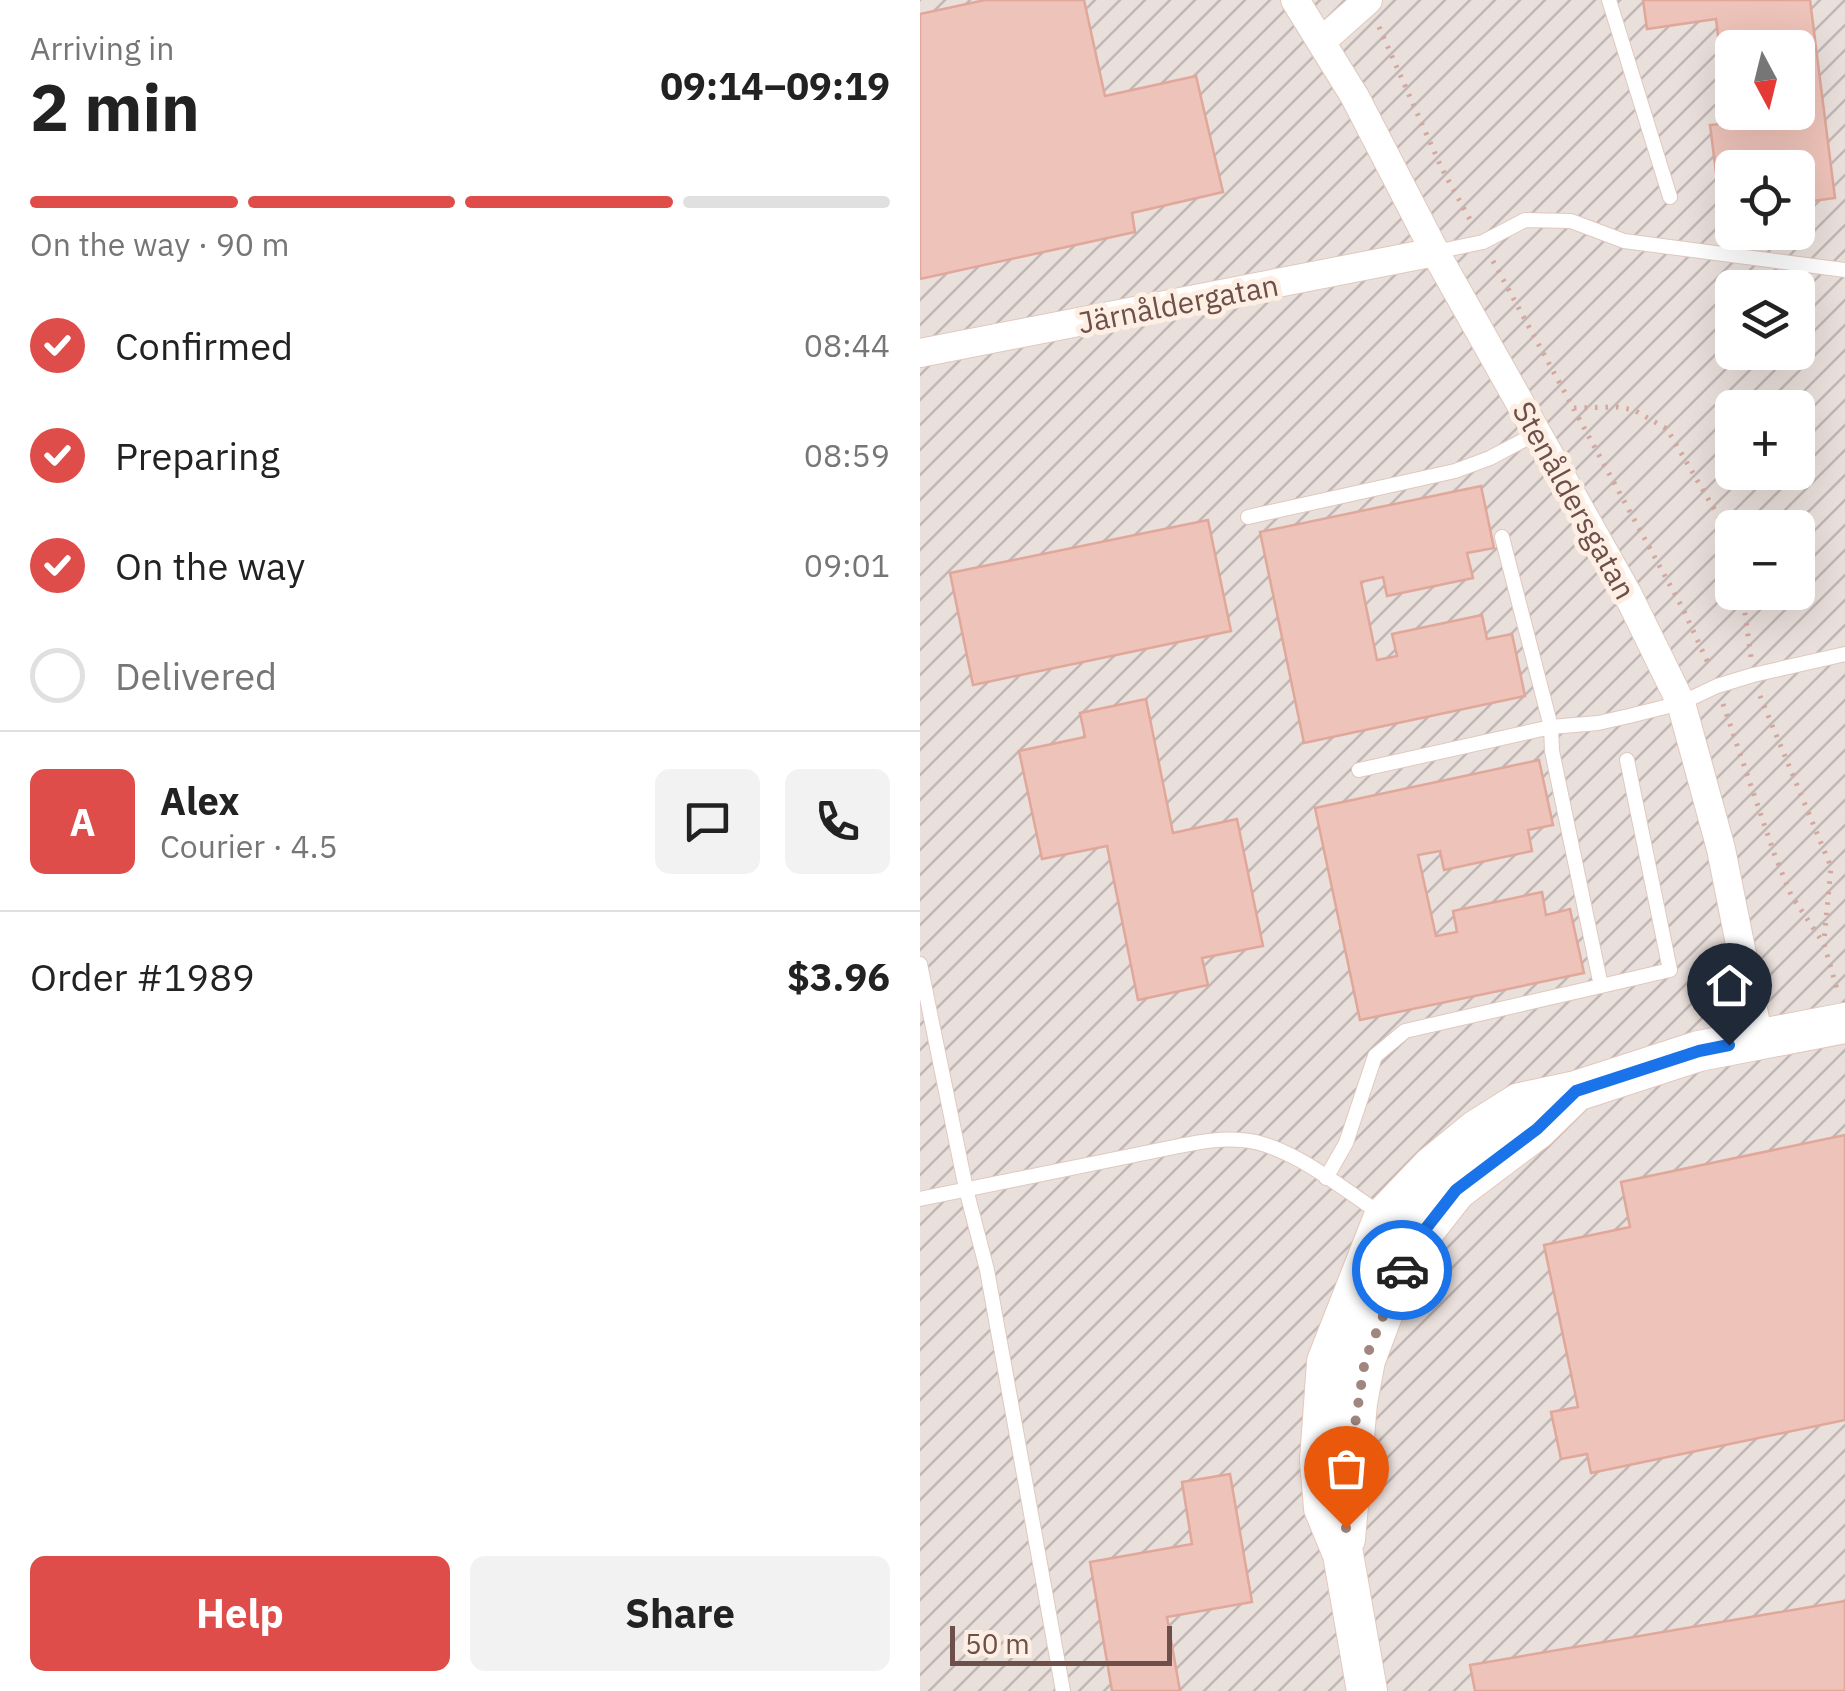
<!DOCTYPE html>
<meta charset="utf-8">
<style>
:root{--surface:#fff;--page:#f2f2f2;--text:#222;--muted:#767676;--line:#e0e0e0;--accent:#df4d4a}
body{margin:0;font-family:"IBM Plex Sans",sans-serif;background:var(--page);color:var(--text);height:100vh;display:flex;flex-direction:column;font-size:38px;white-space:nowrap}
*{box-sizing:border-box;margin:0}
p{font-size:32px;color:var(--muted)}
.icon{flex:none;width:55px;height:55px;fill:none;stroke:currentColor;stroke-width:2;stroke-linecap:round;stroke-linejoin:round}
.map{position:relative;flex:1;overflow:hidden}
.details{display:flex;flex-direction:column;background:var(--surface);width:920px}
.details>*{flex:none}
.needle{width:65px;rotate:173deg}
.fabs{position:absolute;left:795px;top:30px;display:grid;gap:20px}
.fabs a{display:grid;place-items:center;width:100px;height:100px;border-radius:15px;background:var(--surface);box-shadow:0 10px 40px #0002;font-size:50px}
.scale{position:absolute;left:30px;bottom:25px;width:222px;box-sizing:border-box;padding-left:10px;border:5px solid #6f4f49;border-top:0;font-size:28px;line-height:35px;white-space:nowrap;color:#6f4f49;-webkit-text-stroke:8px #feefe5;paint-order:stroke}
.pin{position:absolute;display:grid;place-items:center;width:85px;height:85px;color:#fff;margin:-102px -42px;border-radius:50% 50% 50% 0;rotate:-45deg;box-shadow:0 0 10px #0007}
.pin .icon{rotate:45deg}
.courier{position:absolute;display:grid;place-items:center;width:100px;height:100px;margin:-50px;border:8px solid #1a73e8;border-radius:50%;background:#fff;color:#222;box-shadow:0 2px 12px #0007}
.overview em{font-style:normal;font-weight:700}
.overview div{display:flex;flex-direction:column-reverse}
.overview{display:flex;align-items:center;justify-content:space-between;height:170px;padding:0 30px}
h1{font-size:65px;font-weight:700;line-height:75px}
.bar{display:grid;grid-template-columns:repeat(4,1fr);gap:15px 10px;align-content:center;height:120px;padding:0 30px}
.bar i{height:12px;border-radius:8px;background:var(--line)}
.bar .current{background:var(--accent)}
.bar p{grid-column:span 4}
.line{display:flex;align-items:center;gap:25px;padding:0 30px;border-top:2px solid var(--line)}
.line div{flex:1}
.round{display:grid;place-items:center;flex:none;width:105px;height:105px;border-radius:15px;background:var(--page)}
ol{padding:0 30px;list-style:none}
li{display:flex;align-items:center;gap:30px;height:110px}
li p{margin-inline-start:auto}
li .icon{padding:10px;border-radius:50%;background:var(--accent);color:#fff;stroke-width:4}
li:last-child{color:var(--muted)}
li i{width:55px;height:55px;border:5px solid var(--line);border-radius:50%}
.cta{display:flex;gap:20px;margin-top:auto;padding:20px 30px}
.cta a{flex:1;height:115px;border-radius:15px;background:var(--accent);color:#fff;font-size:40px;font-weight:700;line-height:115px;text-align:center}
.cta a+a{background:var(--page);color:var(--text)}
main{display:flex;flex:1;min-height:0}
.map>svg:first-child{display:block}
.industrial{fill:url(#industrial-furrows);fill-rule:evenodd}
.building{fill:#eec3b9;stroke:#e0a79a;stroke-width:2.5;fill-rule:evenodd}
.lines{fill:none;stroke-linecap:round;stroke-linejoin:round}
.lane-casing{stroke:#e0c8bf;stroke-width:16}
.street-casing{stroke:#e0c8bf;stroke-width:30}
.secondary-casing{stroke:#e4c7bd;stroke-width:42}
.path{stroke:#d3a79d;stroke-width:5;stroke-dasharray:2.5 8;stroke-linecap:butt}
.lane{stroke:#fff;stroke-width:14}
.street{stroke:#fff;stroke-width:28}
.secondary{stroke:#fff;stroke-width:40}
.done{stroke:#a0867e;stroke-width:10;stroke-dasharray:0 18}
.route{stroke:#1a73e8;stroke-width:12}
.labels{text-anchor:middle;dominant-baseline:central;stroke-width:10;stroke-linejoin:round;paint-order:stroke}
.street-label{font-size:30px;fill:#6f4f49;stroke:#feefe5}
</style>
<main>
<section class="details">
<div class="overview"><div><h1>2 min</h1><p>Arriving in</p></div><em>09:14–09:19</em></div>
<div class="bar"><i class="current"></i><i class="current"></i><i class="current"></i><i></i><p>On the way · 90 m</p></div>
<ol>
<li><svg class="icon" aria-label="check" viewBox="0 0 24 24"><path d="M5 12l5 5 9-10"/></svg>Confirmed<p>08:44</p></li>
<li><svg class="icon" aria-label="check" viewBox="0 0 24 24"><path d="M5 12l5 5 9-10"/></svg>Preparing<p>08:59</p></li>
<li><svg class="icon" aria-label="check" viewBox="0 0 24 24"><path d="M5 12l5 5 9-10"/></svg>On the way<p>09:01</p></li>
<li><i></i>Delivered</li>
</ol>
<div class="line" style="height:180px"><b class="round" style="background:var(--accent);color:#fff">A</b><div><b>Alex</b><p>Courier · 4.5</p></div><a class="round"><svg class="icon" aria-label="chat" viewBox="0 0 24 24"><path d="M4 5h16v11H9l-5 4z"/></svg></a><a class="round"><svg class="icon" aria-label="phone" viewBox="0 0 24 24"><path d="M5 4h4l2 5-3 2q2 4 5 5l2-3 5 2v4C11 20 4 13 5 4z"/></svg></a></div>
<div class="line" style="height:130px"><div>Order #1989</div><b>$3.96</b></div>
<div class="cta"><a>Help</a><a>Share</a></div>
</section>
<div class="map">
<svg width="925" height="1691" viewBox="0 0 925 1691">
<defs>
<pattern id="industrial-furrows" width="10" height="10" patternUnits="userSpaceOnUse" patternTransform="scale(2.5)"><rect width="10" height="10" fill="#e9dfdb"/><path d="M-1 1l2-2M0 10L10 0M9 11l2-2" fill="none" stroke="#c1b7b4"/></pattern>
</defs>
<rect width="100%" height="100%" fill="#fbebe0"/>
<!-- industrial -->
<path class="industrial" d="M 0,0 L 925,0 L 925,1691 L 0,1691 ZM 812,48 L 878,48 L 878,112 L 812,112 ZM 812,168 L 878,168 L 878,232 L 812,232 ZM 812,288 L 878,288 L 878,352 L 812,352 ZM 812,408 L 878,408 L 878,472 L 812,472 ZM 812,528 L 878,528 L 878,592 L 812,592 Z"/>
<!-- building -->
<path class="building" d="M 65,0 L 164,0 L 185,96 L 276,76 L 303,192 L 212,213 L 215,232 L 0,279 L 0,14 Z
M 723,0 L 890,0 L 915,198 L 878,203 L 878,168 L 812,168 L 812,211 L 801,212 L 790,125 L 809,123 L 796,19 L 727,29 ZM 812,48 L 878,48 L 878,112 L 812,112 Z
M 561,486 L 574,548 L 547,553 L 553,578 L 467,596 L 463,577 L 441,582 L 457,660 L 477,656 L 472,634 L 562,615 L 567,639 L 592,634 L 605,696 L 384,743 L 340,532 Z
M 288,520 L 311,631 L 53,685 L 30,573 Z
M 226,699 L 253,833 L 317,819 L 343,946 L 282,958 L 288,985 L 218,1000 L 187,846 L 122,859 L 99,751 L 165,737 L 160,713 Z
M 619,760 L 633,825 L 608,830 L 612,851 L 524,870 L 520,851 L 498,855 L 516,936 L 537,932 L 533,911 L 622,892 L 626,915 L 650,909 L 664,973 L 440,1020 L 395,808 Z
M 925,1135 L 925,1420 L 671,1473 L 667,1454 L 641,1459 L 631,1412 L 658,1407 L 624,1245 L 710,1227 L 701,1182 Z
M 310,1474 L 332,1602 L 247,1617 L 260,1691 L 192,1691 L 170,1562 L 272,1544 L 262,1482 Z
M 925,1601 L 925,1691 L 555,1691 L 550,1665 Z"/>
<g class="lines">
<!-- lane casing -->
<g class="lane-casing">
<path id="lane" d="M 689,0 L 750,197
M 515,252 L 563,242 L 605,220 L 651,221 L 704,241 L 925,270
M 328,517 L 535,471 L 570,458 L 617,433
M 582,537 L 631,727 L 632,751 L 681,986 L 750,970 L 707,760
M 439,770 L 631,727 L 678,723 L 709,716 L 761,703 L 797,686 L 833,675 L 925,654
M 0,964 L 46,1189 L 67,1270 L 143,1691
M 406,1178 L 426,1143 L 455,1056 L 485,1031 L 681,986
M 0,1199 L 259,1146 C 280,1142 300,1138 321,1140 C 369,1143 424,1190 464,1216"/>
</g>
<!-- street casing -->
<g class="street-casing">
<path id="street" d="M 375,0 L 435,97 L 515,252 L 707,593 L 761,703 L 801,849 L 839,1039
M 402,41 L 448,0
M 0,353 L 515,252"/>
</g>
<!-- secondary casing -->
<g class="secondary-casing">
<path id="secondary" d="M 425,1539 L 437,1403 L 445,1360 L 465,1307 L 496,1241 L 536,1190 L 617,1129 L 656,1091
M 447,1691 L 423,1554 L 404,1508 L 400,1460 L 407,1362 L 464,1217 L 512,1167 L 557,1130 L 600,1103 L 656,1091 L 779,1051 L 925,1023"/>
</g>
<!-- path -->
<path class="path" d="M 459,27 L 521,167 L 553,225
M 573,261 L 763,609 L 789,665
M 654,408 L 697,407 L 714,410 L 747,429 L 803,524 L 812,550
M 822,592 L 831,657
M 840,696 L 911,867 L 904,941
M 803,704 L 855,856 L 871,895 L 904,944 L 917,989"/>
<!-- lane -->
<use href="#lane" class="lane"/>
<!-- street -->
<use href="#street" class="street"/>
<!-- secondary -->
<use href="#secondary" class="secondary"/>
</g>
<g class="lines">
<!-- done -->
<path class="done" d="M 426,1528 L 434,1431 L 445,1360 L 482,1270"/>
<!-- route -->
<path class="route" d="M 482,1270 L 496,1241 L 536,1190 L 617,1129 L 656,1091 L 779,1051 L 809,1045"/>
</g>
<g class="labels">
<!-- street labels -->
<g class="street-label">
<text transform="translate(258 303) rotate(-11)">Järnåldergatan</text>
<text transform="translate(655 500) rotate(61)">Stenåldersgatan</text>
</g>
</g>
</svg>
<div class="fabs">
<a><svg class="needle" viewBox="-14 -14 28 28"><path d="M0-13l5 13h-10z" fill="#e53935"/><path d="M0 13l5-13h-10z" fill="#767676"/></svg></a>
<a><svg class="icon" aria-label="locate" viewBox="0 0 24 24"><circle cx="12" cy="12" r="6"/><path d="M12 2v4M12 18v4M2 12h4M18 12h4"/></svg></a>
<a><svg class="icon" aria-label="layers" viewBox="0 0 24 24"><path d="M12 4l9 5-9 5-9-5zM3 14l9 5 9-5"/></svg></a>
<a>+</a>
<a>−</a>
</div>
<div class="scale">50 m</div>
<div class="pin" style="left:426px;top:1528px;background:#ea580c"><svg class="icon" aria-label="bag" viewBox="0 0 24 24"><path d="M5 8h14l-1 12H6zM9 8a3 3 0 0 1 6 0"/></svg></div>
<div class="pin" style="left:809px;top:1045px;background:#1f2937"><svg class="icon" aria-label="home" viewBox="0 0 24 24"><path d="M3 11l9-7 9 7M6 9v11h12V9"/></svg></div>
<div class="courier" style="left:482px;top:1270px"><svg class="icon" aria-label="car" viewBox="0 0 24 24"><path d="M5 17H2v-5l4-1 3-4h7l3 4 3 1v5h-3M9 17h6M6 11h13"/><circle cx="7" cy="17" r="2"/><circle cx="17" cy="17" r="2"/></svg></div>
</div>
</main>
